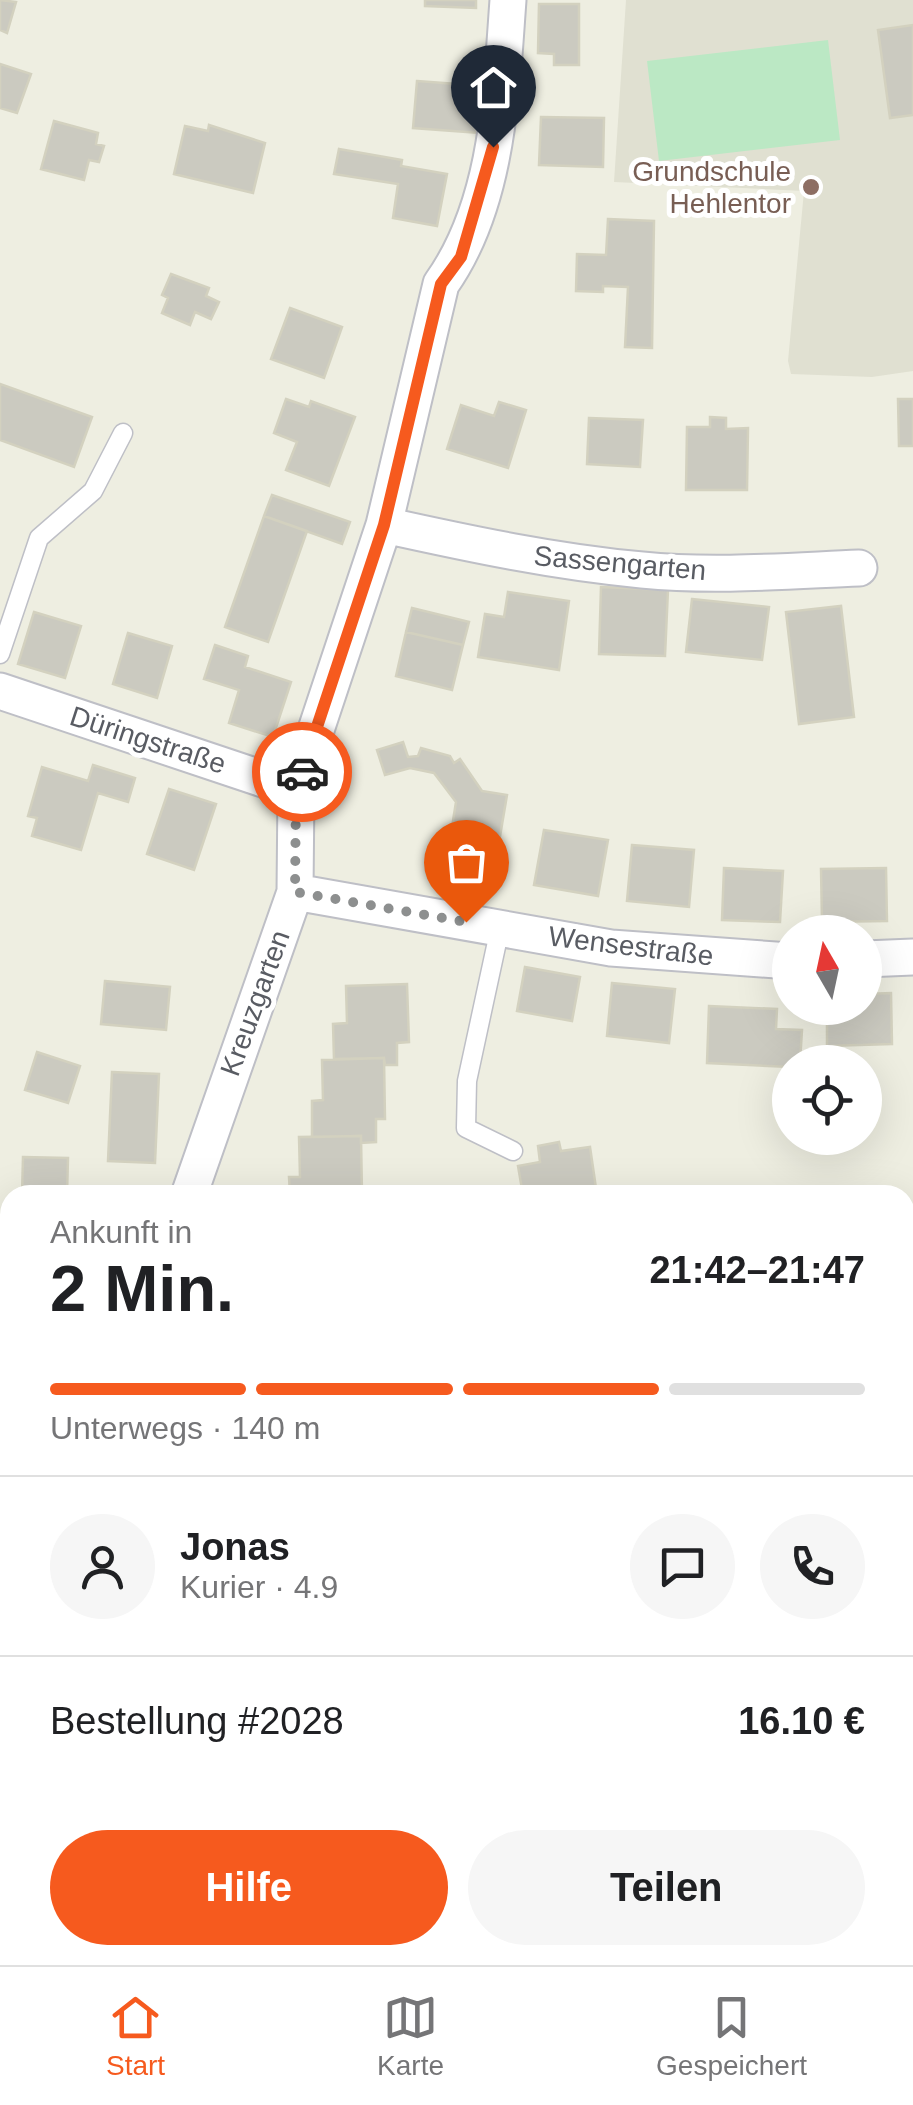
<!DOCTYPE html>
<html lang="de">
<meta charset="utf-8">
<style>
:root{--surface:#fff;--page:#f6f6f6;--text:#202124;--muted:#757577;--line:#e0e0e0;--accent:#f65a1e}
body{margin:0;font-family:Arial,sans-serif;background:var(--page);color:var(--text);height:100vh;display:flex;flex-direction:column;font-size:38px;white-space:nowrap}
*{box-sizing:border-box;margin:0}
p{font-size:32px;color:var(--muted)}
.icon{flex:none;width:55px;height:55px;fill:none;stroke:currentColor;stroke-width:2;stroke-linecap:round;stroke-linejoin:round}
.map{position:relative;flex:1;overflow:hidden}
.sheet{position:absolute;left:0px;top:1185px;width:915px;height:780px;display:flex;flex-direction:column;background:var(--surface);border-radius:30px 30px 0 0;box-shadow:0 10px 40px #0002}
.sheet>*{flex:none}
.needle{width:65px;rotate:351deg}
.fabs{position:absolute;left:772px;top:915px;display:grid;gap:20px}
.fabs a{display:grid;place-items:center;width:110px;height:110px;border-radius:50%;background:var(--surface);box-shadow:0 10px 40px #0002;font-size:50px}
.pin{position:absolute;display:grid;place-items:center;width:85px;height:85px;color:#fff;margin:-102px -42px;border-radius:50% 50% 50% 0;rotate:-45deg;box-shadow:0 0 10px #0007}
.pin .icon{rotate:45deg}
.courier{position:absolute;display:grid;place-items:center;width:100px;height:100px;margin:-50px;border:8px solid #f65a1e;border-radius:50%;background:#fff;color:#222;box-shadow:0 2px 12px #0007}
.overview em{font-style:normal;font-weight:700}
.overview div{display:flex;flex-direction:column-reverse}
.overview{display:flex;align-items:center;justify-content:space-between;height:170px;padding:0 50px}
h1{font-size:65px;font-weight:700;line-height:75px}
.bar{display:grid;grid-template-columns:repeat(4,1fr);gap:15px 10px;align-content:center;height:120px;padding:0 50px}
.bar i{height:12px;border-radius:8px;background:var(--line)}
.bar .current{background:var(--accent)}
.bar p{grid-column:span 4}
.line{display:flex;align-items:center;gap:25px;padding:0 50px;border-top:2px solid var(--line)}
.line div{flex:1}
.round{display:grid;place-items:center;flex:none;width:105px;height:105px;border-radius:52px;background:var(--page)}
.button{display:flex;gap:20px;margin-top:auto;padding:20px 50px}
.button a{flex:1;height:115px;border-radius:60px;background:var(--accent);color:#fff;font-size:40px;font-weight:700;line-height:115px;text-align:center}
.button a+a{background:var(--page);color:var(--text)}
.menu{display:flex;justify-content:space-around;align-items:center;height:140px;border-top:2px solid var(--line);background:var(--surface);font-size:28px;color:var(--muted)}
.menu a{display:grid;justify-items:center;gap:5px}
.menu .current{color:var(--accent)}
.map>svg:first-child{display:block}
.education{fill:#e0e0d1}
.green{fill:#bbe8c4}
.sand{fill:#fdfbcc}
.lines{fill:none;stroke-linecap:round;stroke-linejoin:round}
.stream{stroke:#9fc2ff;stroke-width:10}
.building{fill:#cbcac0;stroke:#d3d1bf;stroke-width:2.5}
.service-casing{stroke:#bebfc6;stroke-width:21}
.minor-casing{stroke:#bebfc6;stroke-width:39}
.tertiary-casing{stroke:#bebfc6;stroke-width:46}
.service{stroke:#fff;stroke-width:18}
.minor{stroke:#fff;stroke-width:35}
.tertiary{stroke:#fff;stroke-width:42}
.done{stroke:#8d8f8f;stroke-width:10;stroke-dasharray:0 18}
.route{stroke:#f65a1e;stroke-width:12}
.education-dot{fill:#8d6e63;stroke:#fff;stroke-width:4}
.labels{text-anchor:middle;dominant-baseline:central;stroke-width:10;stroke-linejoin:round;paint-order:stroke}
.education-label{font-size:28px;fill:#785e54;stroke:#fff;text-anchor:end}
.street-label{font-size:28px;fill:#595c63;stroke:#fff}
</style>
<div class="map">
<svg width="913" height="1965" viewBox="0 0 913 1965">
<rect width="100%" height="100%" fill="#eeeee1"/>
<!-- education -->
<path class="education" d="M 626,0 L 913,0 L 913,371 L 872,377 L 791,374 L 788,361 L 804,191 L 614,182 Z"/>
<!-- green -->
<path class="green" d="M 828,40 L 840,140 L 659,161 L 647,61 Z
M 913,1718 L 913,1843 L 905,1847 L 905,1719 Z
M 0,1867 L 10,1868 L 10,1955 L 822,1955 L 749,1965 L 0,1965 Z"/>
<!-- sand -->
<path class="sand" d="M 913,1843 L 913,1915 L 906,1920 L 913,1925 L 913,1965 C 880,1965 853,1959 821,1957 L 905,1955 L 905,1847 Z"/>
<g class="lines">
<!-- stream -->
<path class="stream" d="M 754,1955 L 756,1964"/>
</g>
<!-- building -->
<path class="building" d="M 0,0 L 16,2 L 7,33 L 0,30 Z
M 425,0 L 476,0 L 476,8 L 425,6 Z
M 539,4 L 579,4 L 579,65 L 554,65 L 554,54 L 538,53 Z
M 913,25 L 913,115 L 890,118 L 878,30 Z
M 0,64 L 31,74 L 17,113 L 0,108 Z
M 417,81 L 483,86 L 479,133 L 413,128 Z
M 541,117 L 604,118 L 603,167 L 539,165 Z
M 54,121 L 98,133 L 96,144 L 104,146 L 99,162 L 89,160 L 84,180 L 41,169 Z
M 209,125 L 265,143 L 253,193 L 174,174 L 185,126 L 208,131 Z
M 339,149 L 402,160 L 401,166 L 447,174 L 437,226 L 393,218 L 398,184 L 334,174 Z
M 608,219 L 654,221 L 652,348 L 625,347 L 628,287 L 603,286 L 603,292 L 576,291 L 577,254 L 606,255 Z
M 171,274 L 209,288 L 206,296 L 219,302 L 211,319 L 195,312 L 190,325 L 162,313 L 168,298 L 162,295 Z
M 290,308 L 342,327 L 324,378 L 271,359 Z
M 0,384 L 92,417 L 74,467 L 0,440 Z
M 286,399 L 309,407 L 311,401 L 355,417 L 329,486 L 286,470 L 297,442 L 274,433 Z
M 898,399 L 913,399 L 913,446 L 899,446 Z
M 499,402 L 526,410 L 508,468 L 447,449 L 461,405 L 494,416 Z
M 710,417 L 726,418 L 726,429 L 748,428 L 747,490 L 686,490 L 687,427 L 710,427 Z
M 589,418 L 643,420 L 640,467 L 587,464 Z
M 272,495 L 350,522 L 342,544 L 264,516 Z
M 264,516 L 307,531 L 268,642 L 225,627 Z
M 601,587 L 668,590 L 665,656 L 599,654 Z
M 508,592 L 569,601 L 559,670 L 478,657 L 485,614 L 504,617 Z
M 692,599 L 769,607 L 762,660 L 686,652 Z
M 841,606 L 854,717 L 799,724 L 786,612 Z
M 412,608 L 469,622 L 463,645 L 406,632 Z
M 34,612 L 81,626 L 65,678 L 18,664 Z
M 406,632 L 463,645 L 452,690 L 396,676 Z
M 128,633 L 172,646 L 157,698 L 113,684 Z
M 215,645 L 248,656 L 245,667 L 291,682 L 273,737 L 229,723 L 239,690 L 204,679 Z
M 403,742 L 408,757 L 418,756 L 421,748 L 450,756 L 454,763 L 460,759 L 482,791 L 507,795 L 496,860 L 448,852 L 456,802 L 434,773 L 410,768 L 385,775 L 377,750 Z
M 93,765 L 135,778 L 128,802 L 98,793 L 81,850 L 32,836 L 37,818 L 28,816 L 42,767 L 88,781 Z
M 169,789 L 216,804 L 194,870 L 147,854 Z
M 544,830 L 608,840 L 598,896 L 534,885 Z
M 632,845 L 694,850 L 689,907 L 627,901 Z
M 724,868 L 783,871 L 780,922 L 722,920 Z
M 886,868 L 887,921 L 822,922 L 821,869 Z
M 525,967 L 580,977 L 572,1021 L 517,1011 Z
M 105,981 L 170,987 L 166,1030 L 101,1024 Z
M 612,983 L 675,989 L 669,1043 L 607,1036 Z
M 407,984 L 409,1042 L 397,1043 L 397,1065 L 385,1065 L 384,1058 L 334,1059 L 333,1024 L 347,1023 L 346,986 Z
M 891,993 L 892,1044 L 827,1046 L 827,1008 L 865,1008 L 865,994 Z
M 709,1006 L 777,1009 L 776,1029 L 802,1030 L 800,1062 L 790,1062 L 790,1067 L 707,1063 Z
M 37,1052 L 80,1066 L 68,1103 L 25,1090 Z
M 384,1058 L 385,1119 L 376,1119 L 376,1142 L 361,1143 L 361,1136 L 312,1137 L 312,1101 L 323,1100 L 322,1060 Z
M 112,1072 L 159,1074 L 155,1163 L 108,1161 Z
M 361,1136 L 362,1195 L 290,1195 L 289,1177 L 300,1177 L 299,1137 Z
M 559,1142 L 561,1151 L 590,1147 L 597,1195 L 523,1195 L 518,1166 L 540,1162 L 538,1146 Z
M 23,1157 L 68,1158 L 67,1195 L 22,1195 Z
M 0,1444 L 10,1451 L 10,1494 L 2,1505 Z"/>
<g class="lines">
<!-- service casing -->
<g class="service-casing">
<path id="service" d="M 0,654 L 39,538 L 93,491 L 123,433
M 500,928 L 467,1081 L 466,1128 L 513,1151"/>
</g>
<!-- minor casing -->
<g class="minor-casing">
<path id="minor" d="M 384,525 C 470,544 555,562 642,570 C 714,577 787,571 859,568
M 0,691 L 296,790
M 295,892 L 611,948 L 790,961
M 865,959 L 913,957
M 189,1195 L 295,892 L 296,790 L 384,525 L 441,284 C 498,204 501,95 508,0"/>
</g>
<!-- tertiary casing -->
<g class="tertiary-casing">
<path id="tertiary" d="M 0,1534 L 10,1539
M 905,1692 L 913,1692"/>
</g>
<!-- service -->
<use href="#service" class="service"/>
<!-- minor -->
<use href="#minor" class="minor"/>
<!-- tertiary -->
<use href="#tertiary" class="tertiary"/>
</g>
<g class="lines">
<!-- done -->
<path class="done" d="M 302,772 L 296,790 L 295,892 L 466,922"/>
<!-- route -->
<path class="route" d="M 302,772 L 384,525 L 441,284 L 461,257 L 493,147"/>
</g>
<!-- markers -->
<circle class="education-dot" cx="811" cy="187" r="10"/>
<g class="labels">
<!-- education labels -->
<g class="education-label">
<text x="791" y="171">Grundschule<tspan x="791" dy="32">Hehlentor</tspan></text>
</g>
<!-- street labels -->
<g class="street-label">
<text transform="translate(620 563) rotate(5)">Sassengarten</text>
<text transform="translate(148 740) rotate(18)">Düringstraße</text>
<text transform="translate(631 946) rotate(7)">Wensestraße</text>
<text transform="translate(255 1003) rotate(-70)">Kreuzgarten</text>
</g>
</g>
</svg>
<div class="fabs">
<a><svg class="needle" viewBox="-14 -14 28 28"><path d="M0-13l5 13h-10z" fill="#e53935"/><path d="M0 13l5-13h-10z" fill="#757577"/></svg></a>
<a><svg class="icon" aria-label="locate" viewBox="0 0 24 24"><circle cx="12" cy="12" r="6"/><path d="M12 2v4M12 18v4M2 12h4M18 12h4"/></svg></a>
</div>
<div class="pin" style="left:466px;top:922px;background:#ea580c"><svg class="icon" aria-label="bag" viewBox="0 0 24 24"><path d="M5 8h14l-1 12H6zM9 8a3 3 0 0 1 6 0"/></svg></div>
<div class="pin" style="left:493px;top:147px;background:#1f2937"><svg class="icon" aria-label="home" viewBox="0 0 24 24"><path d="M3 11l9-7 9 7M6 9v11h12V9"/></svg></div>
<div class="courier" style="left:302px;top:772px"><svg class="icon" aria-label="car" viewBox="0 0 24 24"><path d="M5 17H2v-5l4-1 3-4h7l3 4 3 1v5h-3M9 17h6M6 11h13"/><circle cx="7" cy="17" r="2"/><circle cx="17" cy="17" r="2"/></svg></div>
<section class="sheet">
<div class="overview"><div><h1>2 Min.</h1><p>Ankunft in</p></div><em>21:42–21:47</em></div>
<div class="bar"><i class="current"></i><i class="current"></i><i class="current"></i><i></i><p>Unterwegs · 140 m</p></div>
<div class="line" style="height:180px"><a class="round"><svg class="icon" aria-label="person" viewBox="0 0 24 24"><circle cx="12" cy="8" r="4"/><path d="M4 21q1-7 8-7t8 7"/></svg></a><div><b>Jonas</b><p>Kurier · 4.9</p></div><a class="round"><svg class="icon" aria-label="chat" viewBox="0 0 24 24"><path d="M4 5h16v11H9l-5 4z"/></svg></a><a class="round"><svg class="icon" aria-label="phone" viewBox="0 0 24 24"><path d="M5 4h4l2 5-3 2q2 4 5 5l2-3 5 2v4C11 20 4 13 5 4z"/></svg></a></div>
<div class="line" style="height:130px"><div>Bestellung #2028</div><b>16.10 €</b></div>
<div class="button"><a>Hilfe</a><a>Teilen</a></div>
</section>
</div>
<nav class="menu">
<a class="current"><svg class="icon" aria-label="home" viewBox="0 0 24 24"><path d="M3 11l9-7 9 7M6 9v11h12V9"/></svg>Start</a>
<a><svg class="icon" aria-label="map" viewBox="0 0 24 24"><path d="M3 6l6-2 6 2 6-2v14l-6 2-6-2-6 2zM9 4v14M15 6v14"/></svg>Karte</a>
<a><svg class="icon" aria-label="saved" viewBox="0 0 24 24"><path d="M7 4h10v16l-5-4-5 4z"/></svg>Gespeichert</a>
</nav>
